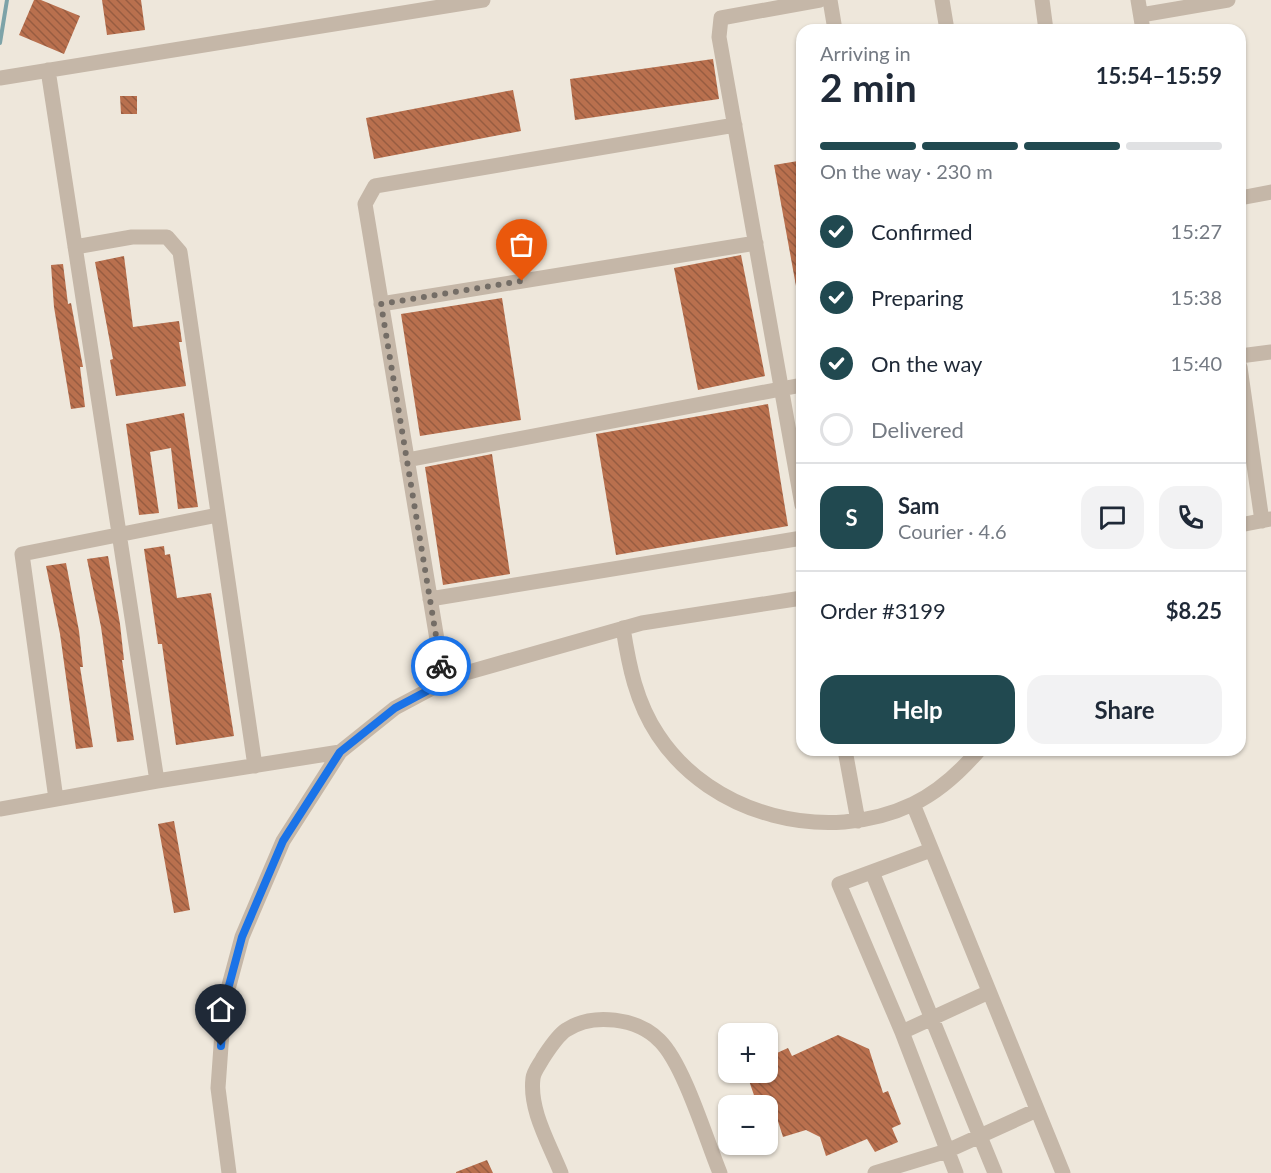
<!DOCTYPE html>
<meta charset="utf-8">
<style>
:root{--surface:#fff;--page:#f2f2f3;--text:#1f2937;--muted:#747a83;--line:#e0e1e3;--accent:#214950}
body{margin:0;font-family:Lato,sans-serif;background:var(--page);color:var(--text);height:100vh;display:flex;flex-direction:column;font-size:22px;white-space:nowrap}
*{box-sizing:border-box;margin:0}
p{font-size:20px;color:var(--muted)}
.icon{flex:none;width:33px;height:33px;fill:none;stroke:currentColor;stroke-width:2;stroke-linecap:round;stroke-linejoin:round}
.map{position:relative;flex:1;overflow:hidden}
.panel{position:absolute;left:796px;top:24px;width:450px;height:732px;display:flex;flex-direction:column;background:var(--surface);border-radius:18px;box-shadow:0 2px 4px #0004}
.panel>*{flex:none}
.controls{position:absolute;left:718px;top:1023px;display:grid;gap:12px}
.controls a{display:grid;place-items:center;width:60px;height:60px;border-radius:12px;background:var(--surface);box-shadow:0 2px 4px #0004;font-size:30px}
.pin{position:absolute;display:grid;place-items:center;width:51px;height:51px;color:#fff;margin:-62px -26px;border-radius:50% 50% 50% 0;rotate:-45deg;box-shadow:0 0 6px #0007}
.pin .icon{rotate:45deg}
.courier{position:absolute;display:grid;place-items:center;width:60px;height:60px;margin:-30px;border:4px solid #1a73e8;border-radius:50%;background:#fff;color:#222;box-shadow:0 2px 8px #0007}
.headline em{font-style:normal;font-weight:700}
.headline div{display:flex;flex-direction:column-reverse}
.headline{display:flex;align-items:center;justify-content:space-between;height:102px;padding:0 24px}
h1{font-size:39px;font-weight:700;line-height:45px}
.bar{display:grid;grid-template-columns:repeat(4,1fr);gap:9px 6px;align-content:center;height:72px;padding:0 24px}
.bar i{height:8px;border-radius:4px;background:var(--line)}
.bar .current{background:var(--accent)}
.bar p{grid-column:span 4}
.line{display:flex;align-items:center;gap:15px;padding:0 24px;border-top:2px solid var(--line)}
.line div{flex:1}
.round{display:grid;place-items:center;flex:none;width:63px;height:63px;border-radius:18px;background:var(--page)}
ol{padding:0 24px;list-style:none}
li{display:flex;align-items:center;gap:18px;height:66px}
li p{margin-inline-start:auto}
li .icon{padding:6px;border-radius:50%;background:var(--accent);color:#fff;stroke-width:4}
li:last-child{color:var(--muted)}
li i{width:33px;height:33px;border:3px solid var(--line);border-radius:50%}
.cta{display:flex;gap:12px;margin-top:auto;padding:12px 24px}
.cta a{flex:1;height:69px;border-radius:18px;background:var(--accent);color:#fff;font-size:24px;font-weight:700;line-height:69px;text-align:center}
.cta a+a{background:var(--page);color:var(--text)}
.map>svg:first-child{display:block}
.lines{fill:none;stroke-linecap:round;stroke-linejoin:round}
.stream{stroke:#7da3a8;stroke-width:4}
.building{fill:url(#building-back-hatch)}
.minor{stroke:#c5b7a8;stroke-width:15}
.done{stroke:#746d66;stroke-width:6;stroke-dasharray:0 10.8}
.route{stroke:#1a73e8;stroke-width:8}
</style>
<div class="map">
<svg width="1271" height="1173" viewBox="0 0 1271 1173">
<defs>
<pattern id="building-back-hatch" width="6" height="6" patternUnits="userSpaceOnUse" patternTransform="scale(1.5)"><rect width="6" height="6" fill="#b9704e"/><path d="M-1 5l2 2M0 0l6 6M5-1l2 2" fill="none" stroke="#975c41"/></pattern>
</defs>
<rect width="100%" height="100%" fill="#eee7db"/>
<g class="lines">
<!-- stream -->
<path class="stream" d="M 0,43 L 7,0"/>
</g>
<!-- building -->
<path class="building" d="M 34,0 L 41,0 L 80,16 L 64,54 L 19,35 Z
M 102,0 L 141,0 L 145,30 L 107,35 Z
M 713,59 L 719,99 L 575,120 L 570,79 Z
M 513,90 L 521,131 L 374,159 L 366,118 Z
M 120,96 L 137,96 L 137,114 L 121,114 Z
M 798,161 L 802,189 L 802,286 L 796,286 L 774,165 Z
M 741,255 L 765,376 L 698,390 L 674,268 Z
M 124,256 L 133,327 L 179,321 L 182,342 L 179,342 L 186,386 L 116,396 L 110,360 L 113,359 L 95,262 Z
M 63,264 L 68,304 L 71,303 L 83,367 L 80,367 L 85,407 L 71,409 L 54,307 L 51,265 Z
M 502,298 L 521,420 L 420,436 L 401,314 Z
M 768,404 L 788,526 L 616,555 L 596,434 Z
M 184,413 L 198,507 L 178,509 L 171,448 L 150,452 L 159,513 L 139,515 L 126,424 Z
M 492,454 L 510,574 L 443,585 L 425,467 Z
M 164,546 L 165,555 L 170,554 L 177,598 L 211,593 L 234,736 L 176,745 L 162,644 L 158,644 L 144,549 Z
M 108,556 L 120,624 L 124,660 L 122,660 L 134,740 L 117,742 L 101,627 L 87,559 Z
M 66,563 L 79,631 L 83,667 L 80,667 L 93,747 L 76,749 L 60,634 L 46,566 Z
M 174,821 L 190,910 L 174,913 L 158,824 Z
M 838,1035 L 869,1049 L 883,1093 L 888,1091 L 901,1124 L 892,1128 L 898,1142 L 875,1152 L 867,1139 L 826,1156 L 820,1137 L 806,1130 L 783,1137 L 770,1096 L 756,1101 L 746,1072 L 768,1072 L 768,1057 L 788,1048 L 792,1056 Z
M 487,1160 L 493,1173 L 456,1173 L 456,1172 Z"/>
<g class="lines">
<!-- minor -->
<path class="minor" d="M 830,0 L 835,30
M 942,0 L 947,30
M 1042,0 L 1046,30
M 1138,0 L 1143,30
M 1141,15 L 1228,0
M 48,70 L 157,781
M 0,78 L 483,0
M 1240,198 L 1271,192
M 75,247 L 132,237 L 167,237 L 180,252 L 255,766
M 381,304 L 756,243
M 1240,356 L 1271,352
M 1240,367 L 1262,521
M 407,460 L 802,385
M 802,505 L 719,37 L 721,18 L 820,0
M 1240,525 L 1270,519
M 430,599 L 802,538
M 623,628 C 629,666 636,702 658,735 C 711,816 827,845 913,804 C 938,792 961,771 979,750
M 444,682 L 365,204 L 375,186 L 735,125
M 845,750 L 858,821
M 56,799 L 22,554 L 218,515
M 913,804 L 1063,1173
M 0,809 L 157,781 L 340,752
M 931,850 L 839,884 L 902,1032 L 956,1173
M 872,872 L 995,1173
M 902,1032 L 989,992
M 229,1173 L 218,1088 L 224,1004 L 242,937 L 283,841 L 340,752 L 395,708 L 455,676 L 642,623 L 802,598
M 561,1173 C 549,1143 529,1110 533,1078 C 534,1071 540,1064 543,1058 C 549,1049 557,1036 566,1030 C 593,1012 638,1018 660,1041 C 684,1065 706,1139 720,1173
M 875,1173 L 947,1151 L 1037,1110"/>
</g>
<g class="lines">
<!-- done -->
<path class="done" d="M 441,666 L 381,304 L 522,281"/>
<!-- route -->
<path class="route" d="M 221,1046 L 224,1004 L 242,937 L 283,841 L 340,752 L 395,708 L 444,682 L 441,666"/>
</g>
</svg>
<div class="controls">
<a>+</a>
<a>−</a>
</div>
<div class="pin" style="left:522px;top:281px;background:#ea580c"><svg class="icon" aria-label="bag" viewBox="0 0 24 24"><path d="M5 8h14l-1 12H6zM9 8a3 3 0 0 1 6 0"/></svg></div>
<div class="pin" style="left:221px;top:1046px;background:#1f2937"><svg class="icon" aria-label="home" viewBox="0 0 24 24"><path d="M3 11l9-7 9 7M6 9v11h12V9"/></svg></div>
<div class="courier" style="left:441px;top:666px"><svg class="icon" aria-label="bike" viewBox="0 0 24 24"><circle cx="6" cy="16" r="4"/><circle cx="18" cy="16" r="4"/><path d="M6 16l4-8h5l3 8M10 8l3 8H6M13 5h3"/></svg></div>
<section class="panel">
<div class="headline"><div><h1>2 min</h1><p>Arriving in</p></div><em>15:54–15:59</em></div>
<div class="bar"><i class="current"></i><i class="current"></i><i class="current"></i><i></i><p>On the way · 230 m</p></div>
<ol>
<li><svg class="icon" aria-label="check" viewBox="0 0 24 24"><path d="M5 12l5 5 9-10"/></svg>Confirmed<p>15:27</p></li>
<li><svg class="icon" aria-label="check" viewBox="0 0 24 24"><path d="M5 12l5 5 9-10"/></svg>Preparing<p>15:38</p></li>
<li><svg class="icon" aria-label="check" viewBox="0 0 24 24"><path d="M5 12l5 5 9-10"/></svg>On the way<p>15:40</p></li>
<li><i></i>Delivered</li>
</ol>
<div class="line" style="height:108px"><b class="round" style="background:var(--accent);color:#fff">S</b><div><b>Sam</b><p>Courier · 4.6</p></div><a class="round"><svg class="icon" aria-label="chat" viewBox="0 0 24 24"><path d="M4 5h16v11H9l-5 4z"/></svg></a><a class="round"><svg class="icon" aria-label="phone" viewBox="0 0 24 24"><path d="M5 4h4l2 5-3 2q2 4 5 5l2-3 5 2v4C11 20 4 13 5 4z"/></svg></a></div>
<div class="line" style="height:78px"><div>Order #3199</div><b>$8.25</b></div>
<div class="cta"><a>Help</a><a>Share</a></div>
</section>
</div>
